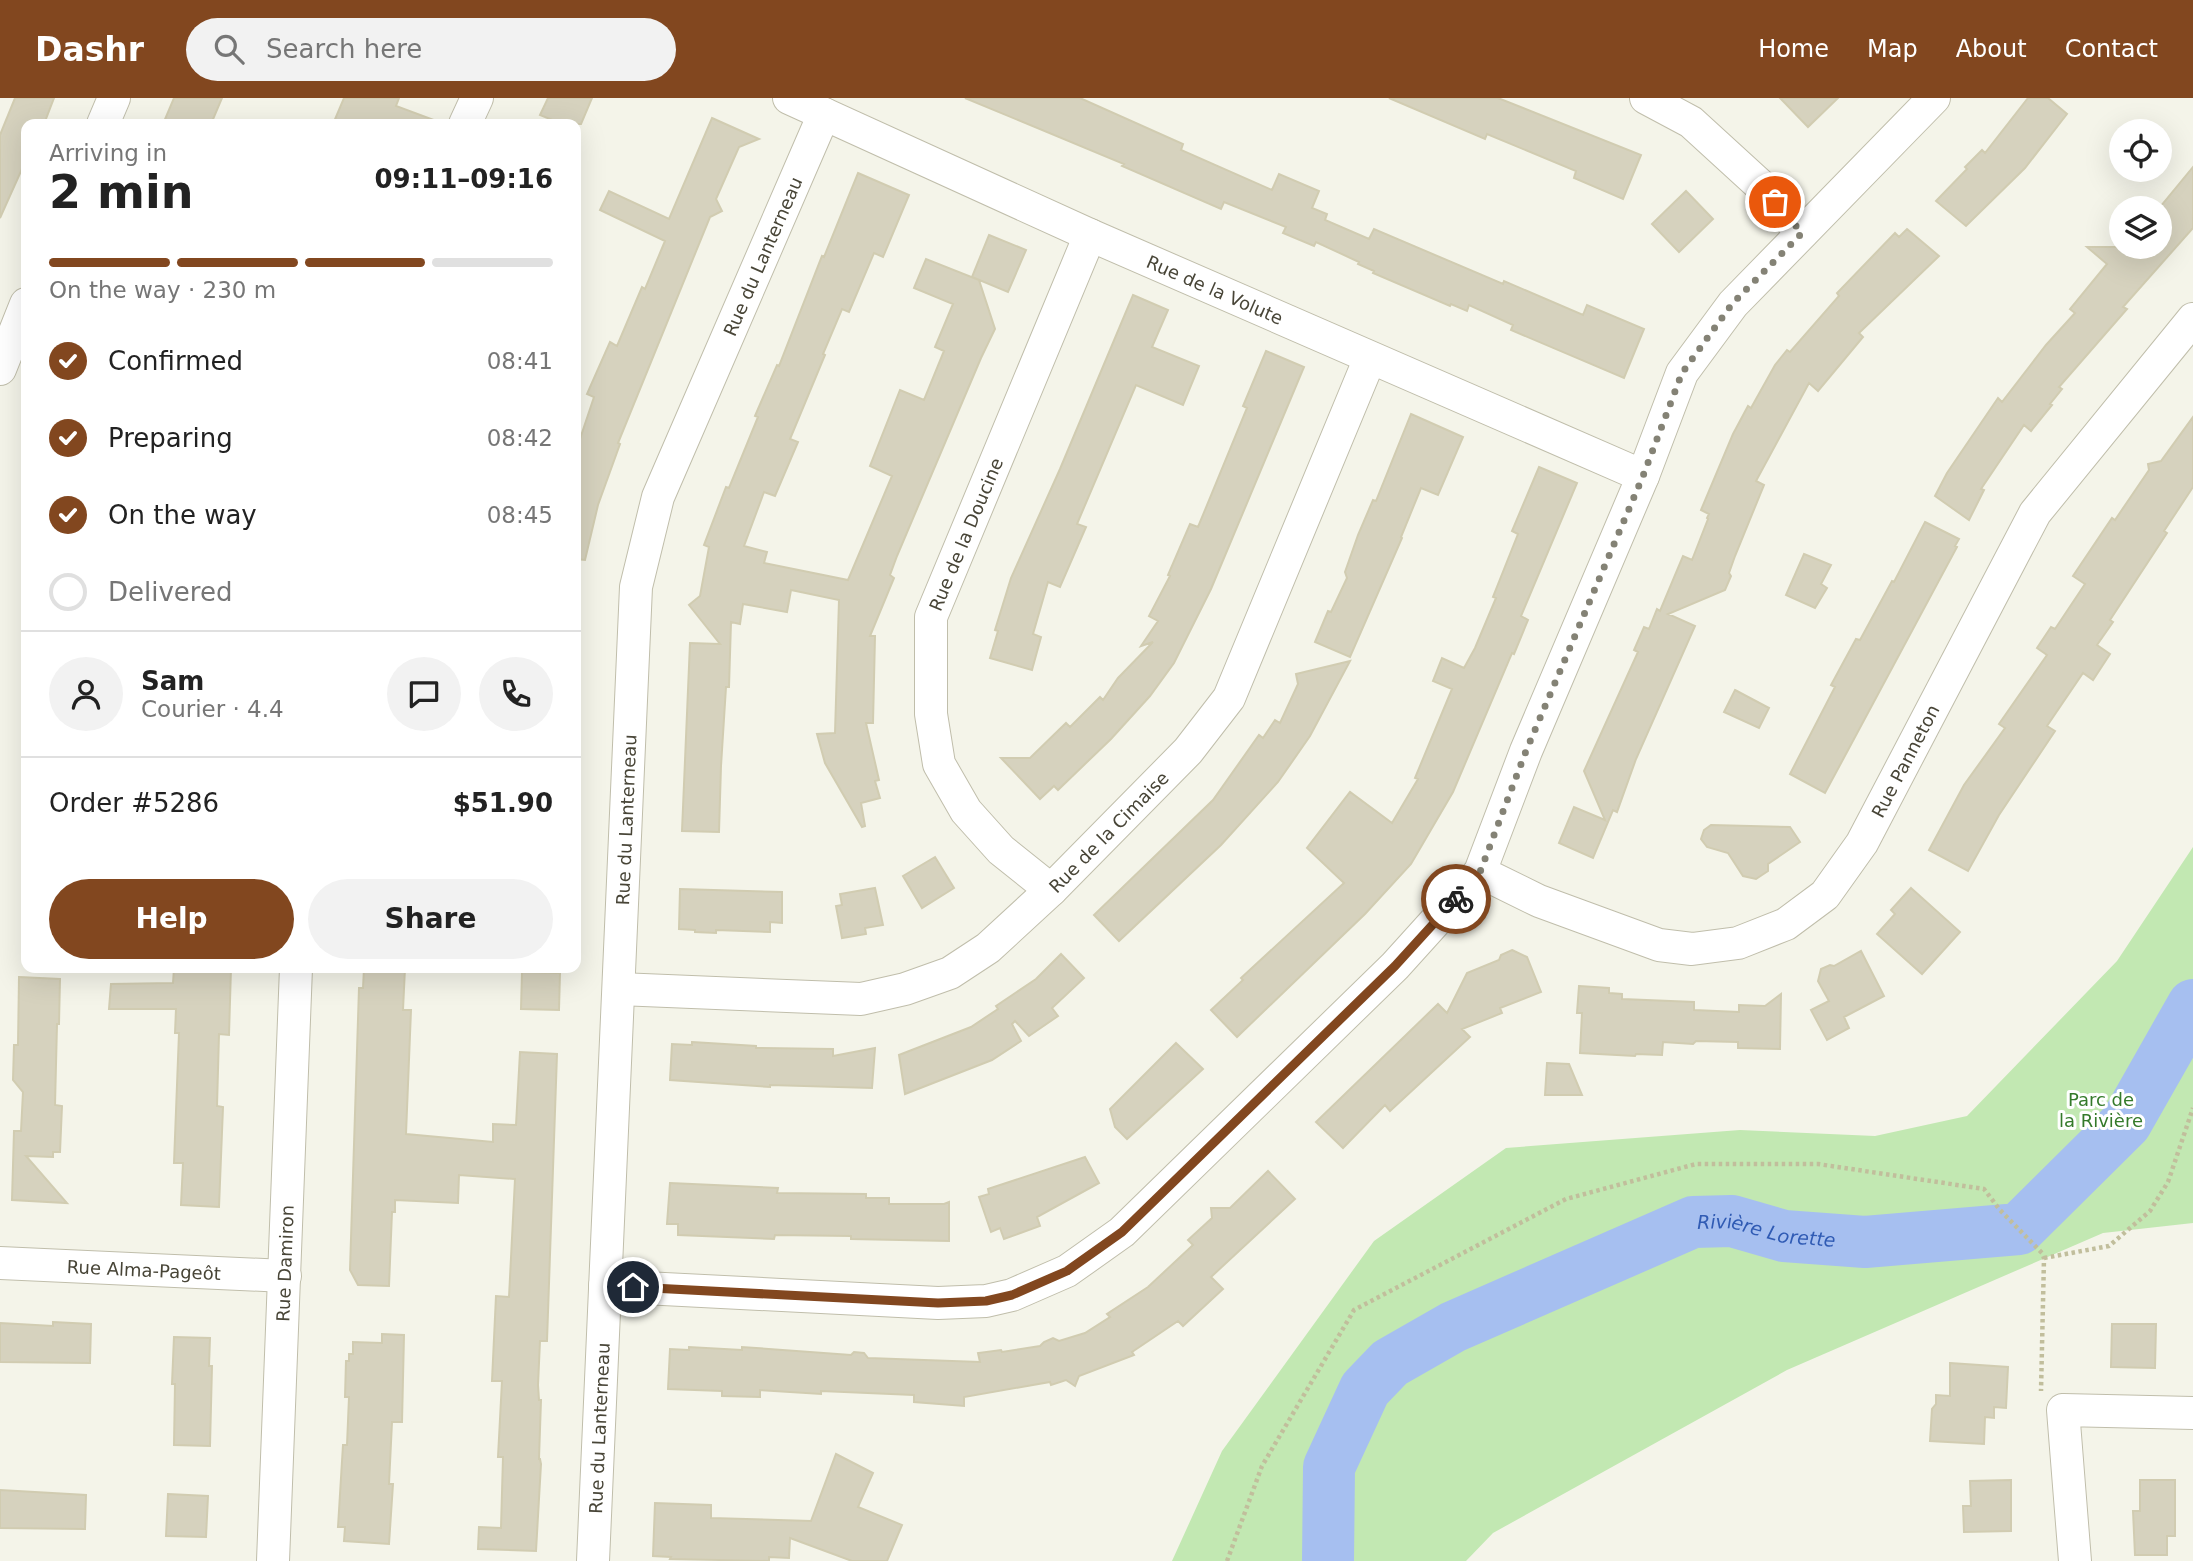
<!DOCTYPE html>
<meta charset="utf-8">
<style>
:root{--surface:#fff;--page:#f2f2f2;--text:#222;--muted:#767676;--line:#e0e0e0;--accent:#82471f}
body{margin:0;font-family:"DejaVu Sans",sans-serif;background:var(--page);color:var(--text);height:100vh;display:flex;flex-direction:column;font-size:26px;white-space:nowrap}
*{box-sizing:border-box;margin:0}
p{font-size:23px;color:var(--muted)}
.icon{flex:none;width:38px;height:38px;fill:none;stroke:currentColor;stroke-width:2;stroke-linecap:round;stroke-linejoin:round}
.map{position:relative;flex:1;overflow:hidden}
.details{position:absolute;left:21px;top:21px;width:560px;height:854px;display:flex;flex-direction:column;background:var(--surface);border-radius:14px;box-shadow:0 7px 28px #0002}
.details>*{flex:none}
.tools{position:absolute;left:2109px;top:21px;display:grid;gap:14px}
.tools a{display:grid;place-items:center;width:63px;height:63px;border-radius:50%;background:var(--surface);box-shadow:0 7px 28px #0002;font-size:35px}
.pin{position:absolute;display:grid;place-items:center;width:60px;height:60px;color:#fff;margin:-30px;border:4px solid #fff;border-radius:50%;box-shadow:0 2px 7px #0007}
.courier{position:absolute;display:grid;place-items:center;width:70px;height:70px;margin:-35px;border:5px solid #82471f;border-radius:50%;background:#fff;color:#222;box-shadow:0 2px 9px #0007}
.summary em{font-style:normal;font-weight:600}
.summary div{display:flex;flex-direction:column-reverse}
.summary{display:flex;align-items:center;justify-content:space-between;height:119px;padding:0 28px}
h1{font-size:46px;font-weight:600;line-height:52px}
.bar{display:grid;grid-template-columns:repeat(4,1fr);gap:10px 7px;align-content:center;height:84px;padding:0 28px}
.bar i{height:9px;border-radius:5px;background:var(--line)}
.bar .on{background:var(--accent)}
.bar p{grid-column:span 4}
.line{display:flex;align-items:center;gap:18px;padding:0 28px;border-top:2px solid var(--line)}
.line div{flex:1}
.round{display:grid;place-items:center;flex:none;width:74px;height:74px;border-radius:37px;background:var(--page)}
ol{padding:0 28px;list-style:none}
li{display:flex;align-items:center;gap:21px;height:77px}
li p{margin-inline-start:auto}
li .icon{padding:7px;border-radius:50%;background:var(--accent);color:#fff;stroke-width:4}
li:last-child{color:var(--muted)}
li i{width:38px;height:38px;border:4px solid var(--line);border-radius:50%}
.action{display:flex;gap:14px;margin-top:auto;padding:14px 28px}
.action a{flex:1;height:80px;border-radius:42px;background:var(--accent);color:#fff;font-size:28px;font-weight:600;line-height:80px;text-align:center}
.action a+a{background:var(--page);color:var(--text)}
header{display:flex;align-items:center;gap:42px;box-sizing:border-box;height:98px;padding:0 35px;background:var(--accent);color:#fff}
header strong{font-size:33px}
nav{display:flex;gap:38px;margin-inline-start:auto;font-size:24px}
.search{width:490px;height:63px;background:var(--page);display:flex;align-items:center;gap:18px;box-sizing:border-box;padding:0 24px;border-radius:38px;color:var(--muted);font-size:26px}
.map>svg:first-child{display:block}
.green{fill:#c2e8b2}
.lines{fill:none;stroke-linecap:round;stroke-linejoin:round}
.river{stroke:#a6bff0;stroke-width:52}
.building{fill:#d6d2be;stroke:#d1ccb1;stroke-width:2}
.minor-casing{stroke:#c0beab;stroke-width:34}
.path{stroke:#c1be9c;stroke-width:4.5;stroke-dasharray:3.5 3.5;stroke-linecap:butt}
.minor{stroke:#fff;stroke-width:32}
.done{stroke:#848275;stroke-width:7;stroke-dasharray:0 12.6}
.route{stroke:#82471f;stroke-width:9}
.labels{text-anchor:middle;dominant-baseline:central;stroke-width:6;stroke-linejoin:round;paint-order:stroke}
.street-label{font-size:18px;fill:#484537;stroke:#fff}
.park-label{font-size:18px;fill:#347a2a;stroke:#fff}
.water-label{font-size:19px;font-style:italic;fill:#305bb4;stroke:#fff}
</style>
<header>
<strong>Dashr</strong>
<div class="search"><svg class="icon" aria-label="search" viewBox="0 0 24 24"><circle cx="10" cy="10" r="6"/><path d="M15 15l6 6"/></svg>Search here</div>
<nav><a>Home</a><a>Map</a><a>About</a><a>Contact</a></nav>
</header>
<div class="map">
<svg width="2193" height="1463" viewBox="0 0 2193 1463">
<rect width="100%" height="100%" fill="#f4f4e9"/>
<!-- green -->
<path class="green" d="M 2193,749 L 2193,1125 L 2103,1135 L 1787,1272 L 1493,1435 L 1466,1463 L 1172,1463 L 1222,1353 L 1374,1143 L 1506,1050 L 1740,1032 L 1875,1038 L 1967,1018 L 2117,863 Z"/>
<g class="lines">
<!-- river -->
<path class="river" id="s1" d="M 1328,1463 L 1329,1369 L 1365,1291 L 1390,1265 L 1453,1229 L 1693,1124 L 1732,1123 L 1784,1138 L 1865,1144 L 2019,1131 L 2126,1025 L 2193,907"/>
</g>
<!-- building -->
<path class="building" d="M 15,0 L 54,0 L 44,26 L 26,26 L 26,62 L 0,120 L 0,37 Z
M 174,0 L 222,0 L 211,26 L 163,26 Z
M 344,0 L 399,0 L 396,8 L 439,24 L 439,26 L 333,26 Z
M 548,0 L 592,0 L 581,26 L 562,26 L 540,17 Z
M 965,0 L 1080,0 L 1183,46 L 1181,52 L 1272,92 L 1279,76 L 1319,93 L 1312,110 L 1327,116 L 1325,122 L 1369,141 L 1374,131 L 1503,186 L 1504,183 L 1583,217 L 1587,207 L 1644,231 L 1624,280 L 1511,232 L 1513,227 L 1469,207 L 1467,213 L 1451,206 L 1450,208 L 1373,175 L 1374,173 L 1358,166 L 1359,164 L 1316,144 L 1314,148 L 1283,135 L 1286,129 L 1224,104 L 1221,111 L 1122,68 L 1124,66 Z
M 1389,0 L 1498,0 L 1641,57 L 1623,101 L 1574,80 L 1576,73 L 1487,36 L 1485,41 Z
M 1780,0 L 1838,0 L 1808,29 Z
M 2028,0 L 2048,0 L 2067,16 L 2025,70 L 1966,128 L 1936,103 L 1967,71 L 1965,69 L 1982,52 L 1985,55 Z
M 712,20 L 759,41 L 739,49 L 716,101 L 722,113 L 710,119 L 618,345 L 620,346 L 598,407 L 585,462 L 576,461 L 576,353 L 594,299 L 587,296 L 610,244 L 617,248 L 642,189 L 645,191 L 665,143 L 600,112 L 609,93 L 669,121 Z
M 2193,69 L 2193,130 L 2123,209 L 2127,211 L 2059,289 L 2062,291 L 2050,306 L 2052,307 L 2031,333 L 2024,327 L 1981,391 L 1984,392 L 1969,422 L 1935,398 L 1947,375 L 1998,300 L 2002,304 L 2046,247 L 2075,215 L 2070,211 L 2107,166 L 2087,149 L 2160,149 L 2160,109 Z
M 858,75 L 909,97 L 883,159 L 874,155 L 849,214 L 842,211 L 823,256 L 825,257 L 790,341 L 798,344 L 775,398 L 764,394 L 744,448 L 767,454 L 764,465 L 848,482 L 892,378 L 870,368 L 900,292 L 924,302 L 944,253 L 935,249 L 953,206 L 914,190 L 926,161 L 979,182 L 995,231 L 981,260 L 897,458 L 890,477 L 894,480 L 870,538 L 875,538 L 873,625 L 866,625 L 879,682 L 875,683 L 880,700 L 861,705 L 865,728 L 862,729 L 825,665 L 817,636 L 835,635 L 839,502 L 791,492 L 787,514 L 743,506 L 740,526 L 731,524 L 729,589 L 726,589 L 721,668 L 719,734 L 682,733 L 690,545 L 720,546 L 689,507 L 700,498 L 709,449 L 704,447 L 726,389 L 729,390 L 758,319 L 755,318 L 777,267 L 779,268 L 822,158 L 824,159 Z
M 1686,93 L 1713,121 L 1679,154 L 1652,126 Z
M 1907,131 L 1939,158 L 1859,235 L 1863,239 L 1818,293 L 1809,285 L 1756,383 L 1764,387 L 1735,458 L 1729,475 L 1731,478 L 1725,492 L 1668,516 L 1695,528 L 1636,661 L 1617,714 L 1613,712 L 1593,760 L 1559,745 L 1574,709 L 1605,722 L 1584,673 L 1638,554 L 1634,552 L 1644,529 L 1649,531 L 1657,511 L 1660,513 L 1683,458 L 1692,462 L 1708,421 L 1707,420 L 1709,416 L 1701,412 L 1733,336 L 1748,308 L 1751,310 L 1775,267 L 1787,252 L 1790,254 L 1839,198 L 1837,195 L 1895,135 L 1899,139 Z
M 989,137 L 1026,152 L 1008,194 L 972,179 Z
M 1133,197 L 1168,212 L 1152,249 L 1199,268 L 1183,307 L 1136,287 L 1077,426 L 1086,429 L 1060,489 L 1048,484 L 1033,536 L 1041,539 L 1032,572 L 990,560 L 998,533 L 995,532 L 1011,480 L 1060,371 Z
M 1266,253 L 1304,269 L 1211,491 L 1174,565 L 1150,598 L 1111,641 L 1058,692 L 1054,688 L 1040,701 L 1001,660 L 1030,660 L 1066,625 L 1070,629 L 1100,599 L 1103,602 L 1118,580 L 1153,544 L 1141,548 L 1158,523 L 1149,518 L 1170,478 L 1168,477 L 1190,426 L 1198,429 L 1247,310 L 1243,308 Z
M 1411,316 L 1463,339 L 1438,397 L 1421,390 L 1401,439 L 1402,440 L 1350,559 L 1315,544 L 1328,513 L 1331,514 L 1347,480 L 1345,474 L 1358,437 L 1373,402 L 1376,403 Z
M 2193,319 L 2193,389 L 2164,433 L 2167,435 L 2110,522 L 2113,524 L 2097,547 L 2110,556 L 2093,582 L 2083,575 L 2047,628 L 2055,633 L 1999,717 L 1968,773 L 1929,752 L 1964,687 L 2005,630 L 1999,626 L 2047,557 L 2037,550 L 2051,529 L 2055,531 L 2085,486 L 2073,478 L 2112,420 L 2115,422 L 2149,372 L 2148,366 L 2161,363 Z
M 1539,369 L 1577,385 L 1521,518 L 1528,522 L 1514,556 L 1512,555 L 1453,694 L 1411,766 L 1365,816 L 1237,939 L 1211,912 L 1243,882 L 1241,880 L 1344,785 L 1307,750 L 1350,694 L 1392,725 L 1418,681 L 1415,680 L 1452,591 L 1433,583 L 1442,560 L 1464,570 L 1475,550 L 1496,500 L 1493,499 L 1518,436 L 1512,433 Z
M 1925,424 L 1959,441 L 1955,448 L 1957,449 L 1825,695 L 1790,676 L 1835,589 L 1831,587 L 1856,541 L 1860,542 L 1892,483 L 1894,484 Z
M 1804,456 L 1831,467 L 1821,486 L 1827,490 L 1815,510 L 1786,497 Z
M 1350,563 L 1310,638 L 1278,684 L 1221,747 L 1119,843 L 1094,817 L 1213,702 L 1259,637 L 1263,640 L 1275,622 L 1280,625 L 1298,586 L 1296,576 Z
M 1735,592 L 1769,610 L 1759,630 L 1724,614 Z
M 1711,727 L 1790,729 L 1800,744 L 1768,766 L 1768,773 L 1756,781 L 1743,778 L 1728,755 L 1707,749 L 1701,741 L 1704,732 Z
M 935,759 L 954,790 L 922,810 L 903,778 Z
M 875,790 L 883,827 L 865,830 L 866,836 L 842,840 L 836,808 L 842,807 L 840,796 Z
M 1911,790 L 1960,834 L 1922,876 L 1877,836 L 1895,816 L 1891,812 Z
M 680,791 L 782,794 L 782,825 L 770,824 L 770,834 L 716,832 L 716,835 L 695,834 L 695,832 L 679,831 Z
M 1512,852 L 1527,859 L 1541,894 L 1500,910 L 1502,915 L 1462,931 L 1470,939 L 1390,1013 L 1385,1007 L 1343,1050 L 1316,1024 L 1438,906 L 1447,915 L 1467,875 L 1499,862 L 1501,857 Z
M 1861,853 L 1884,898 L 1844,919 L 1849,930 L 1827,942 L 1811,912 L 1829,903 L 1818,883 L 1821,871 L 1830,867 L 1834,868 Z
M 1061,856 L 1084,880 L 1052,910 L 1058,918 L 1029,938 L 1015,923 L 1012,926 L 1021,943 L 992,962 L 905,996 L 899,957 L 971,929 L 998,911 L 996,908 L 1036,881 Z
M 174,870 L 231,870 L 229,937 L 219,936 L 217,1008 L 223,1009 L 219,1109 L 181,1107 L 183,1065 L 174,1065 L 179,935 L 175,935 L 176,911 L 109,911 L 111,886 L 173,885 Z
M 364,870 L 405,870 L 403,912 L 411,912 L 406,1036 L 493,1044 L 493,1026 L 516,1027 L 520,954 L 557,956 L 547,1243 L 540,1243 L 538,1287 L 539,1302 L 541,1302 L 539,1361 L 540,1361 L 541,1366 L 536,1453 L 478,1451 L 479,1429 L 501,1430 L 503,1359 L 498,1359 L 502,1283 L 492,1283 L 496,1198 L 509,1199 L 515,1081 L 459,1077 L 458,1105 L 395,1102 L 395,1114 L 392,1114 L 389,1188 L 358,1187 L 350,1172 L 359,890 L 363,890 Z
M 522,874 L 560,875 L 559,912 L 521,911 Z
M 19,879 L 60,881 L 59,926 L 57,926 L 55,1007 L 62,1008 L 60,1054 L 53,1054 L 53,1059 L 26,1058 L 67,1105 L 12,1102 L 14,1033 L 21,1033 L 23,994 L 13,982 L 14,947 L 18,947 Z
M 1579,888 L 1609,890 L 1609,895 L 1622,896 L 1622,901 L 1694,904 L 1694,912 L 1739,914 L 1739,907 L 1765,908 L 1781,896 L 1780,951 L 1738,950 L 1738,944 L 1696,943 L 1693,946 L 1663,944 L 1662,957 L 1636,956 L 1635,958 L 1580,955 L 1582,915 L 1577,915 Z
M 692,944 L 756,948 L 756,950 L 833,951 L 833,958 L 875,950 L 872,990 L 770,987 L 770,989 L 670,982 L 672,946 L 692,947 Z
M 1176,945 L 1203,971 L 1127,1041 L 1115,1029 L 1110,1011 Z
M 1547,965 L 1569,966 L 1582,997 L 1545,997 Z
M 1085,1059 L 1099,1085 L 1037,1119 L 1040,1128 L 1004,1141 L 1000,1130 L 991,1134 L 979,1099 L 989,1096 L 988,1091 Z
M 1268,1073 L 1295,1101 L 1211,1179 L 1223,1191 L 1183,1228 L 1178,1223 L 1132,1254 L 1134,1257 L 1079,1278 L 1075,1288 L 1066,1282 L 1051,1287 L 1050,1284 L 964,1299 L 964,1308 L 914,1304 L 914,1297 L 821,1293 L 821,1296 L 760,1292 L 760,1299 L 722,1298 L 722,1293 L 668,1291 L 670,1251 L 689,1252 L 689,1249 L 742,1252 L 742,1249 L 851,1257 L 854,1254 L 864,1255 L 868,1260 L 980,1264 L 978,1255 L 1001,1252 L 1002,1254 L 1040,1248 L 1044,1244 L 1053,1240 L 1059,1243 L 1085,1235 L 1110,1219 L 1107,1216 L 1148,1189 L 1193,1147 L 1188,1142 L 1212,1120 L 1211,1110 L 1230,1110 Z
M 670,1085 L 778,1090 L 777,1095 L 866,1096 L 866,1100 L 889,1100 L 889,1106 L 944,1106 L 949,1104 L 949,1143 L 851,1141 L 851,1138 L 775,1137 L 774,1141 L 678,1137 L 678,1126 L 667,1126 Z
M 53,1224 L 91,1226 L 90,1265 L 0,1264 L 0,1225 L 53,1228 Z
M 2112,1226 L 2156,1226 L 2155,1270 L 2111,1269 Z
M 382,1236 L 404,1237 L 402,1324 L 392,1324 L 389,1386 L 393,1386 L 389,1446 L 344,1443 L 345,1429 L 338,1429 L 343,1347 L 347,1347 L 349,1299 L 345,1299 L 346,1263 L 349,1263 L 349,1256 L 353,1256 L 353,1244 L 382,1245 Z
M 174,1239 L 210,1240 L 209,1268 L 212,1268 L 210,1348 L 174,1347 L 175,1286 L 172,1286 Z
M 1950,1265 L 2008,1269 L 2006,1310 L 1994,1309 L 1994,1320 L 1985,1319 L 1984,1346 L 1930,1343 L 1932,1311 L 1936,1306 L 1936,1297 L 1950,1298 Z
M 836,1356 L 873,1375 L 858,1409 L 902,1427 L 887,1463 L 852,1463 L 790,1440 L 789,1460 L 769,1459 L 769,1463 L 670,1461 L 671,1459 L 653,1458 L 655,1405 L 711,1407 L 711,1420 L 811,1423 Z
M 2011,1382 L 2011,1433 L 1964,1434 L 1963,1408 L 1971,1408 L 1970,1383 Z
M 2140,1382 L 2175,1382 L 2175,1438 L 2167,1438 L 2167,1457 L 2135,1457 L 2133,1413 L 2140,1413 Z
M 0,1392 L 86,1397 L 85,1431 L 0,1430 Z
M 168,1396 L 208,1398 L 206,1439 L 166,1438 Z"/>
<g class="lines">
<!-- minor casing -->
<g class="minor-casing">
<g id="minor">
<path id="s2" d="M 789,0 L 1090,137 L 1643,378"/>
<path d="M 1646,0 L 1691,24 L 1761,88 L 1802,135"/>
<path d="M 103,26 L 114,0"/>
<path d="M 465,26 L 477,0"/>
<path d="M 0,271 L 26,206"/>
<path id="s3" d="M 1480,774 L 1539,803 L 1659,847 L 1692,851 L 1738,845 L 1786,826 L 1825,797 L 1862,745 L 2035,415 L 2193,221"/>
<path id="s4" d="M 1051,792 L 1001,752 L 966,713 L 939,666 L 931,616 L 931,519 L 1090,137"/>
<path id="s5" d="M 619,891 L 861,901 L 905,891 L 950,875 L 988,850 L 1051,792 L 1188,653 L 1229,600 L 1370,260"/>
<path id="s6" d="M 0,1165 L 285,1178"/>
<path d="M 605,1188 L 938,1205 L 986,1203 L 1012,1197 L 1067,1173 L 1122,1134 L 1395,868 L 1480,774 L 1526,653 L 1643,378 L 1682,275 L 1733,206 L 1934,0"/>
<path id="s7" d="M 273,1463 L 296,870"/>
<path id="s8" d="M 593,1463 L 636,489 L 658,399 L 824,16"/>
<path d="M 2075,1463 L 2063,1312 L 2193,1315"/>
</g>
</g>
<!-- path -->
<path class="path" d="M 2044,1160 L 2109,1148 L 2150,1113 L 2168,1084 L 2193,1010
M 1227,1463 L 1262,1368 L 1354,1212 L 1566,1101 L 1696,1066 L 1818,1066 L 1984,1091 L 2000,1112 L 2042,1155 L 2044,1160 L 2041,1293"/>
<!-- minor -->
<use href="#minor" class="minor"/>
</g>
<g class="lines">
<!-- done -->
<path class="done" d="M 1456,801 L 1480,774 L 1526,653 L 1643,378 L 1682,275 L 1732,206 L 1802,135 L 1775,104"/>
<!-- route -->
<path class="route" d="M 633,1189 L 938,1205 L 986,1203 L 1012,1197 L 1067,1173 L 1122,1134 L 1395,868 L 1456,801"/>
</g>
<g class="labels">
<!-- street labels -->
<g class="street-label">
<text stroke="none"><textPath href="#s8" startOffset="1330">Rue du Lanterneau</textPath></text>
<text stroke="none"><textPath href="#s2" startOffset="467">Rue de la Volute</textPath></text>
<text stroke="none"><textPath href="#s4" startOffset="408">Rue de la Doucine</textPath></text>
<text stroke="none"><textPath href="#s3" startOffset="530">Rue Panneton</textPath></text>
<text stroke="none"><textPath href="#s8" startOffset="742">Rue du Lanterneau</textPath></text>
<text stroke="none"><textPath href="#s5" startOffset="548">Rue de la Cimaise</textPath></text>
<text stroke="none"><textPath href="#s7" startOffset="298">Rue Damiron</textPath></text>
<text stroke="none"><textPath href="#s6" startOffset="144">Rue Alma-Pageôt</textPath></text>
<text stroke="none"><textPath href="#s8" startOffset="133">Rue du Lanterneau</textPath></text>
</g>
<!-- park labels -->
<g class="park-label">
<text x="2101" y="1001">Parc de<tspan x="2101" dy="21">la Rivière</tspan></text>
</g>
<!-- water labels -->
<g class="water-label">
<text stroke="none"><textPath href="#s1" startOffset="625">Rivière Lorette</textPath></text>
</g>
</g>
</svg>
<div class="tools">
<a><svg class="icon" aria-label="locate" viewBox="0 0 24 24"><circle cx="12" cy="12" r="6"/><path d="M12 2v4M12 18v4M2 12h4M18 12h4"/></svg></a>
<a><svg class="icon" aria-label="layers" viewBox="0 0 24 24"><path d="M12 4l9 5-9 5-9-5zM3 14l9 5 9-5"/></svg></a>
</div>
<div class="pin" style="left:1775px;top:104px;background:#ea580c"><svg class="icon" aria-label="bag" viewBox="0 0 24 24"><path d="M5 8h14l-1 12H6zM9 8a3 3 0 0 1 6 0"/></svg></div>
<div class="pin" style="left:633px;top:1189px;background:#1f2937"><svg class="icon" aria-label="home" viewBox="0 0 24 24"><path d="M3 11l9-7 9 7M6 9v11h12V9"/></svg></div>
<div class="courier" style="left:1456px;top:801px"><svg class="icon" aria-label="bike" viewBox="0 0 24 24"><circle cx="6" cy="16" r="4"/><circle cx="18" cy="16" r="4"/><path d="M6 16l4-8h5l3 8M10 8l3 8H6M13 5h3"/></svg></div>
<section class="details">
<div class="summary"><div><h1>2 min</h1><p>Arriving in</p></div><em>09:11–09:16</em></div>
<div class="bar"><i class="on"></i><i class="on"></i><i class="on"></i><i></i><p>On the way · 230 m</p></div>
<ol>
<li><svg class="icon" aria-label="check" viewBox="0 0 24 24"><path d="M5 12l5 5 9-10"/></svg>Confirmed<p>08:41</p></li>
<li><svg class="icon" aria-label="check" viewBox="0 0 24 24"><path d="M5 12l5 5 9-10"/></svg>Preparing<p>08:42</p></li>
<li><svg class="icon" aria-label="check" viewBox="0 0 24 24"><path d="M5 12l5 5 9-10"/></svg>On the way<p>08:45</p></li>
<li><i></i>Delivered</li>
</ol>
<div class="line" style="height:126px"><a class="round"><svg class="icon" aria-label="person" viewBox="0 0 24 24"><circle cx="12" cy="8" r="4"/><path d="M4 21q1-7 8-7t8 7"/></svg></a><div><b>Sam</b><p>Courier · 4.4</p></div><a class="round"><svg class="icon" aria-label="chat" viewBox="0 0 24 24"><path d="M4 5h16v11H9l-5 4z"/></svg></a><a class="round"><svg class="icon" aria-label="phone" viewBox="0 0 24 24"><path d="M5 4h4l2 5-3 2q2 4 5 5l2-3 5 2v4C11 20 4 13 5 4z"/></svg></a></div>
<div class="line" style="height:91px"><div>Order #5286</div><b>$51.90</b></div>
<div class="action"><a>Help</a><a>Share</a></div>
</section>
</div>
